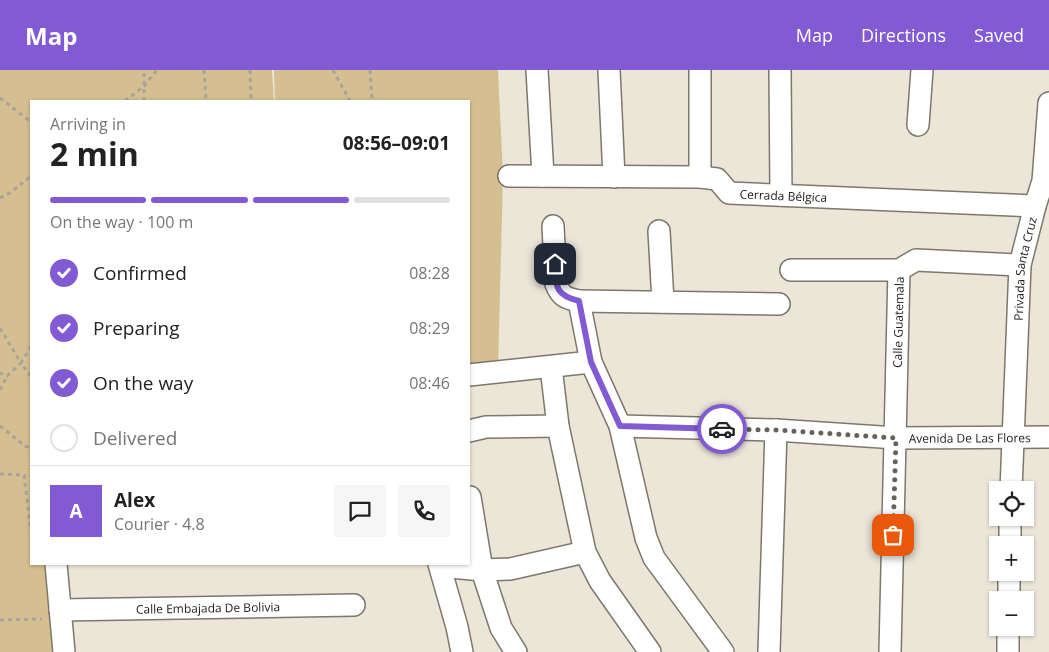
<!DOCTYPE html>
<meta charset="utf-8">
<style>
:root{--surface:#fff;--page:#f6f6f6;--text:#222;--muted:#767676;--line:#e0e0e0;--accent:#815ad4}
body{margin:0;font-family:"Open Sans",sans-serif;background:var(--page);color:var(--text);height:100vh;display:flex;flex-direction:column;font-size:19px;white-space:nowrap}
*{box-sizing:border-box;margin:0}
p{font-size:16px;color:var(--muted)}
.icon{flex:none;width:28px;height:28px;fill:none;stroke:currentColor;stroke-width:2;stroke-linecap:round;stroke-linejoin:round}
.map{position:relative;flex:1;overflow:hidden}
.details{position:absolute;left:30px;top:30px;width:440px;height:465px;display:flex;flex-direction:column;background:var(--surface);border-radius:0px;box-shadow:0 1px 4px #0004}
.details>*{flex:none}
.controls{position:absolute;left:989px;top:411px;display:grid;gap:10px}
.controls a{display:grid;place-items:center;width:45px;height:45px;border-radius:0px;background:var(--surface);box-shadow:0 1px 4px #0004;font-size:25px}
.pin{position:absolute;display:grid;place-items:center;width:42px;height:42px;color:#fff;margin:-21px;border-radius:10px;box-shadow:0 2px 8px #0006}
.courier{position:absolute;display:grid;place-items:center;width:50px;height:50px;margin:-25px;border:4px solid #815ad4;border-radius:50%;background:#fff;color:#222;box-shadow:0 1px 6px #0007}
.head em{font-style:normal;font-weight:700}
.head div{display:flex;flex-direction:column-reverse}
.head{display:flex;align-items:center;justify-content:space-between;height:85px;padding:0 20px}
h1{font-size:32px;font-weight:700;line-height:38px}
.bar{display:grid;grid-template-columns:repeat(4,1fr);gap:8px 5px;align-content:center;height:60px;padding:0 20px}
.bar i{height:6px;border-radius:4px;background:var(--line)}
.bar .current{background:var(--accent)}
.bar p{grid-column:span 4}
.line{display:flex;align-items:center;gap:12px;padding:0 20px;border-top:1px solid var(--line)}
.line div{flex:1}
.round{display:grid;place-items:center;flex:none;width:52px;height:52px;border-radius:0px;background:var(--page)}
ol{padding:0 20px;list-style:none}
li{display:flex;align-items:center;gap:15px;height:55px}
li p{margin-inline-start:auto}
li .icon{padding:5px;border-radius:50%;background:var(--accent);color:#fff;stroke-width:4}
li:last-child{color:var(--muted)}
li i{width:28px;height:28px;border:2px solid var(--line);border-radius:50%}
header{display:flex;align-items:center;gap:30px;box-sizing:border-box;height:70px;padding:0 25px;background:var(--accent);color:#fff}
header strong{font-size:24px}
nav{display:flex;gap:28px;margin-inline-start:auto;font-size:18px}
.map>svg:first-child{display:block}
.green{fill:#d5be8f}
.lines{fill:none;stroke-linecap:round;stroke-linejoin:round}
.street-casing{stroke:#7d776c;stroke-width:24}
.path{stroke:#a9a49a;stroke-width:3;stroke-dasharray:4 4;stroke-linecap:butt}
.street{stroke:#fff;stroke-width:21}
.done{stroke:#66625b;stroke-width:5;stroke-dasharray:0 9}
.route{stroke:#815ad4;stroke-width:6}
.labels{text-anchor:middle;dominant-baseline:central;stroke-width:5;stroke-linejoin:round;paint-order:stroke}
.street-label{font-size:12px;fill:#1e1b17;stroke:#ece6d9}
</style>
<header>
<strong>Map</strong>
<nav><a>Map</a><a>Directions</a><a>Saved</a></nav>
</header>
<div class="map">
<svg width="1049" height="582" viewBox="0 0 1049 582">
<rect width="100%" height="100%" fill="#ece6d9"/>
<!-- green -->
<path class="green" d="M 0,0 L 272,0 L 274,31 L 31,31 L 31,494 L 55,494 L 63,582 L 0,582 Z
M 274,0 L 498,0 L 503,106 L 498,300 L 469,303 L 469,31 L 275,31 Z"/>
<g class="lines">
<!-- street casing -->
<g class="street-casing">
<g id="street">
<path d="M 537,0 L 543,106"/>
<path d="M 609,0 L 614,107"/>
<path d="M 780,0 L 781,125"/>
<path d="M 918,55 L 922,0"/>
<path id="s1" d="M 509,106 L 700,107 L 717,109 L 729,123 L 1035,136"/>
<path d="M 700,107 L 700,0"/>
<path d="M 553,156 L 556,214 C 561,227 566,228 579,231 L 591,292 L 620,356 L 646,468 L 654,488 L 723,582"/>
<path d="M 659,161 L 663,232"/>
<path d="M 791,200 L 899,200 L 916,190 L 1020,195"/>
<path d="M 579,231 L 779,234"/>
<path d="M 551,297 L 558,356 L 585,482 L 600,511 L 650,582"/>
<path d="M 469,305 L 591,292"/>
<path id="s2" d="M 620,356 L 776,360 L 896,368 L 1049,367"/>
<path d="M 469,361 L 486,357 L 558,356"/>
<path id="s3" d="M 1011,420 L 1020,195 L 1035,136 L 1043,111 L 1049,33"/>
<path d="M 470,427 L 482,500 L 501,558 L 516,582"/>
<path d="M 1010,475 L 1010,448"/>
<path d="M 56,494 L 64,582"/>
<path d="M 439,494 L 457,557 L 462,582"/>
<path d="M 440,496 L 482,500 L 510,499 L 585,482"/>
<path d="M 1009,530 L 1009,502"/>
<path id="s4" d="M 60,540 L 354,535"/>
<path d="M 769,582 L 776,360"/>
<path id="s5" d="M 890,582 L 899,200"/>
<path d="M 1008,582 L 1008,558"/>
</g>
</g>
<!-- path -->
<path class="path" d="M 204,0 L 206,31
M 250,0 L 251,31
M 333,0 L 350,31
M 370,0 L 372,31
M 0,28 L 31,52
M 125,31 L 144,16 L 157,0
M 144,31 L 144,0
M 0,128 L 10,123 L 31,106
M 0,258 L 21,293 L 7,306 L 0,303
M 31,276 L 21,293 L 31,307
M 0,320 L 7,306
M 0,356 L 25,376 L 31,378
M 0,404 L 24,405 L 31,462
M 0,550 L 42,549"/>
<!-- street -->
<use href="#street" class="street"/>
</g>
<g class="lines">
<!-- done -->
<path class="done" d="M 722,359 L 776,360 L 896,368 L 893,465"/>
<!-- route -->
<path class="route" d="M 555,194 C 556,217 555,225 579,231 L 591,292 L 620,356 L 722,359"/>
</g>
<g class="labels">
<!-- street labels -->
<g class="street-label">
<text stroke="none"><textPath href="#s1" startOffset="281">Cerrada Bélgica</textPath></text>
<text stroke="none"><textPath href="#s3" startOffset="222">Privada Santa Cruz</textPath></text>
<text stroke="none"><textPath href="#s5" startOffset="330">Calle Guatemala</textPath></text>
<text stroke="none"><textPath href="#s2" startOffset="350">Avenida De Las Flores</textPath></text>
<text stroke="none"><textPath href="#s4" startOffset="148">Calle Embajada De Bolivia</textPath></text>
</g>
</g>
</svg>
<div class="controls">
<a><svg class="icon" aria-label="locate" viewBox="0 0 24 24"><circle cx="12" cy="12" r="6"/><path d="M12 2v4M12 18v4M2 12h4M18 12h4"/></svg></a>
<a>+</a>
<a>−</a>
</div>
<div class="pin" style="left:893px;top:465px;background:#ea580c"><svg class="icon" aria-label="bag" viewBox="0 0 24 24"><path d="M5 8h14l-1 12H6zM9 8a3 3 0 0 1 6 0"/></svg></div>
<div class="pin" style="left:555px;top:194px;background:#1f2937"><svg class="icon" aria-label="home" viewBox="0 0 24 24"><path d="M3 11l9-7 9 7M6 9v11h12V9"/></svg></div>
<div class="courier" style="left:722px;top:359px"><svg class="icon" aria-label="car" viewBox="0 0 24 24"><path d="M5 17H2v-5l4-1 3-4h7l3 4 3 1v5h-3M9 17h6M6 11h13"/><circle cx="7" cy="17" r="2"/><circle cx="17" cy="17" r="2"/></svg></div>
<section class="details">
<div class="head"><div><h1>2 min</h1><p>Arriving in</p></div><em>08:56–09:01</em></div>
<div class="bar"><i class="current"></i><i class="current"></i><i class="current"></i><i></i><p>On the way · 100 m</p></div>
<ol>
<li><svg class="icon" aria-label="check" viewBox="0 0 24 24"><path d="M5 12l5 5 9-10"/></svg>Confirmed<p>08:28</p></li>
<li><svg class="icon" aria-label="check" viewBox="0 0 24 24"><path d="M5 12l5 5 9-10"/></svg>Preparing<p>08:29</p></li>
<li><svg class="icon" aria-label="check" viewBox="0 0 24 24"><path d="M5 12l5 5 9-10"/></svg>On the way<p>08:46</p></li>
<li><i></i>Delivered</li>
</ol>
<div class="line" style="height:90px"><b class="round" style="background:var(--accent);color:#fff">A</b><div><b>Alex</b><p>Courier · 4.8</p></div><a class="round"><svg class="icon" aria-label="chat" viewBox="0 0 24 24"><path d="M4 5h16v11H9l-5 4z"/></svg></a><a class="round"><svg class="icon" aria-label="phone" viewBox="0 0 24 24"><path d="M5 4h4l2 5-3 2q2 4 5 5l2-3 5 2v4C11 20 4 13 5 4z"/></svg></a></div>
</section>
</div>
